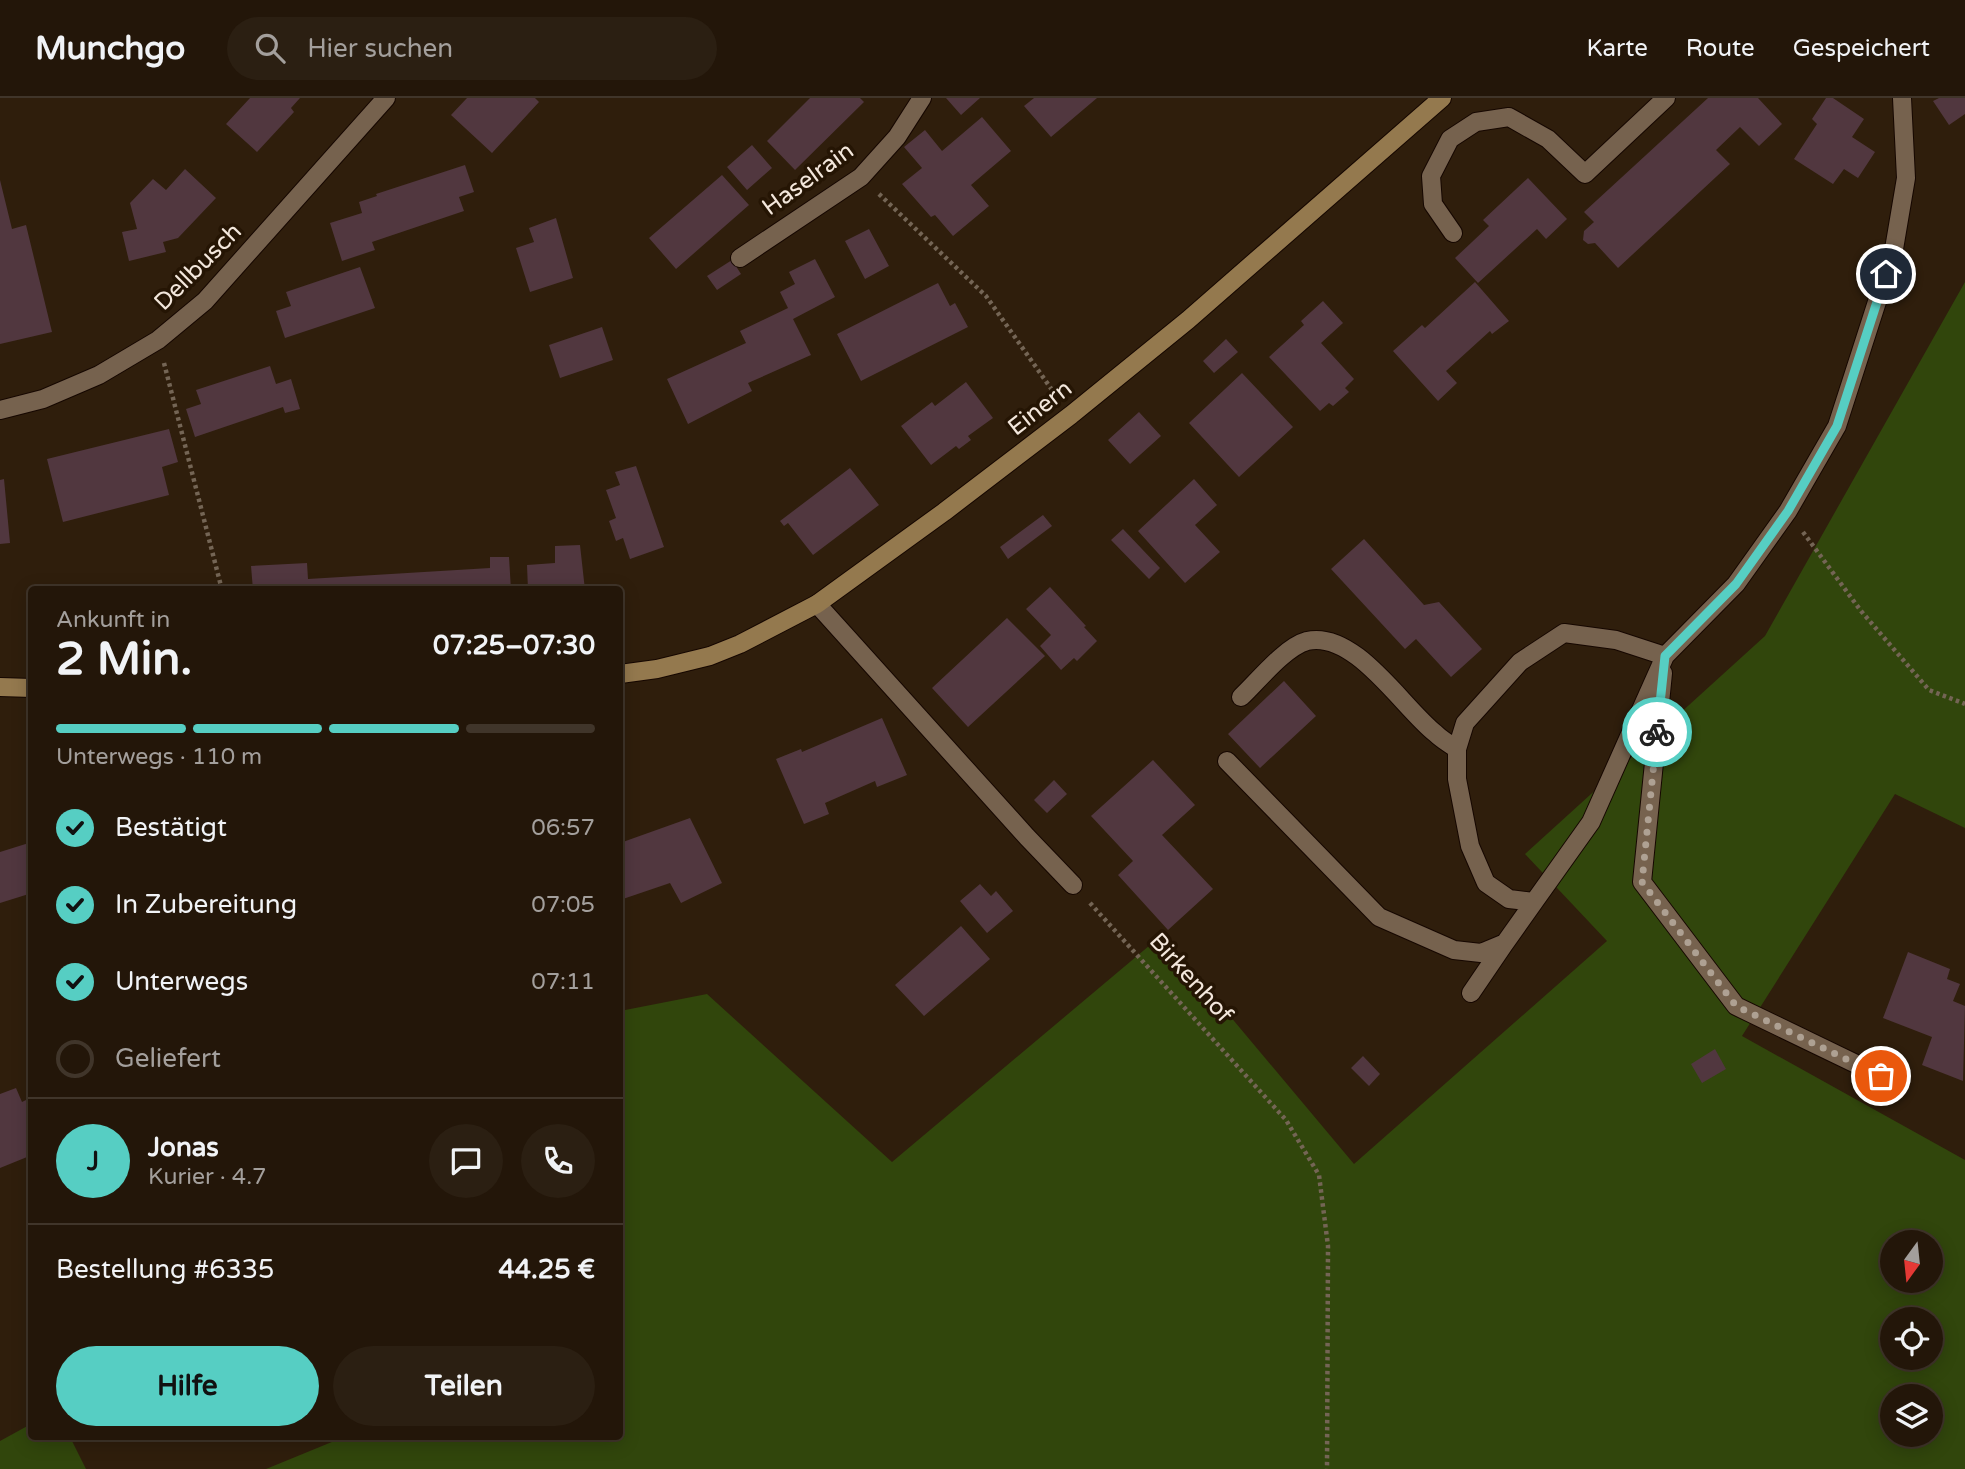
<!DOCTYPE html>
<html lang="de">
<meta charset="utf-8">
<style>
:root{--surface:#231609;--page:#2b1f12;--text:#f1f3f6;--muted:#a39f9c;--line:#40352a;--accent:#56cec3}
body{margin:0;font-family:"Varela Round",sans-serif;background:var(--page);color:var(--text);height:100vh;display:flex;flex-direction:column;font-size:26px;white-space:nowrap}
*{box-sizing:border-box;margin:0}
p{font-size:23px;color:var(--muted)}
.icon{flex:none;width:38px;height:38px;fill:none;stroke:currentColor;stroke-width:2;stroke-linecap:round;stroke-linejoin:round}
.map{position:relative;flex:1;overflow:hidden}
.details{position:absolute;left:28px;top:488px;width:595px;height:854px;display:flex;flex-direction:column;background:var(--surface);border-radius:7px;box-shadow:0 4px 18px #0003,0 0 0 2px var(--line)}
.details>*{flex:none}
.needle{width:46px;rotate:195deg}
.controls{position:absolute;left:1880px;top:1132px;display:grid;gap:14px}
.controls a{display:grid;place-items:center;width:63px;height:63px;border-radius:50%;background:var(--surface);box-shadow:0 4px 18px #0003,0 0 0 2px var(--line);font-size:35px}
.pin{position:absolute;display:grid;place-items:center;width:60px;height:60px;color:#fff;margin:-30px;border:4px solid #fff;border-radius:50%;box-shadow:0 2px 7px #0007}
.courier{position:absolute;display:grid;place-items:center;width:70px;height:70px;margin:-35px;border:5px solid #56cec3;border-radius:50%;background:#fff;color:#222;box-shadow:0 2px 9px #0007}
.summary em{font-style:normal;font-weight:800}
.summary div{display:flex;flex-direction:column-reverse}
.summary{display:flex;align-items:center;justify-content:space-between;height:119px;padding:0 28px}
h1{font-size:46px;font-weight:800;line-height:52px}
.bar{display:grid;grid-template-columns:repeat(4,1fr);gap:10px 7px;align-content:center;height:84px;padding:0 28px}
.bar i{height:9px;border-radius:5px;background:var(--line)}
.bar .selected{background:var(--accent)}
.bar p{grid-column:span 4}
.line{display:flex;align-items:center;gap:18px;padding:0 28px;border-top:2px solid var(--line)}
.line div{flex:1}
.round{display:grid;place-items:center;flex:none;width:74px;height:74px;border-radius:37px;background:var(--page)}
ol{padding:0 28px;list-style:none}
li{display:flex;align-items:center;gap:21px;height:77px}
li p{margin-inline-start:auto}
li .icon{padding:7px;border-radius:50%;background:var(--accent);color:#111;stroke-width:4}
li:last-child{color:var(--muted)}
li i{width:38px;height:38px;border:4px solid var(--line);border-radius:50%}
.primary-button{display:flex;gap:14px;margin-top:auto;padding:14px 28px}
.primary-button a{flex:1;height:80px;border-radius:42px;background:var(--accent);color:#111;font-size:28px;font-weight:800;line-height:80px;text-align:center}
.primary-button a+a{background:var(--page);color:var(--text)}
header{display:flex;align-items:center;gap:42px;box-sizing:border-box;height:98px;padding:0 35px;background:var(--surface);border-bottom:2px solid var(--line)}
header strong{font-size:33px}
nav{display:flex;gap:38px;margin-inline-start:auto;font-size:24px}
.search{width:490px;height:63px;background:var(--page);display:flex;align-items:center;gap:18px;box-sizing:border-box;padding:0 24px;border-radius:38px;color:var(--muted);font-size:26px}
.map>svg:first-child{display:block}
.green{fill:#31460c;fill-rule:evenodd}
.building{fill:#51373f}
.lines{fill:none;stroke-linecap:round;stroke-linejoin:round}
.service-casing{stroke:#160700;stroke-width:20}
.minor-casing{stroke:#160700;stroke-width:20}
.secondary-casing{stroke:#160700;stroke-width:20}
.path{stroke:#746555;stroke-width:4.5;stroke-dasharray:3.5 3.5;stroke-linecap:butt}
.service{stroke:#76624e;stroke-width:18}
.minor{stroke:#76624e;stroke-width:18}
.secondary{stroke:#94794e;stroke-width:18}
.done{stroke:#aea193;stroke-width:7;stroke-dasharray:0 12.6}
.route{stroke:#56cec3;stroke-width:9}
.labels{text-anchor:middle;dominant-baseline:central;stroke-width:7;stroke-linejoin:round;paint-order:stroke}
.street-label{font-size:24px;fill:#f3e7dc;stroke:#251504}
</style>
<header>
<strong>Munchgo</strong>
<div class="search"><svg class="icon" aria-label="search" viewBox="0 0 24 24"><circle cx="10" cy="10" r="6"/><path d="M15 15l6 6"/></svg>Hier suchen</div>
<nav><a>Karte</a><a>Route</a><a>Gespeichert</a></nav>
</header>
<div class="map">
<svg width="1965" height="1371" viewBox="0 0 1965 1371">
<rect width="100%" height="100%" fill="#2f1e0c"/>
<!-- green -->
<path class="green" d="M 1965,184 L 1965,730 L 1895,696 L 1742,938 L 1965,1062 L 1965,1371 L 266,1371 L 344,1339 L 620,1339 L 620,913 L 707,896 L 892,1064 L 1162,837 L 1354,1066 L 1607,843 L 1525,756 L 1765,538 ZM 1892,1144 L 1930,1144 L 1930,1183 L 1892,1183 ZM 1892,1222 L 1930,1222 L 1930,1260 L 1892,1260 ZM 1892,1298 L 1930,1298 L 1930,1337 L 1892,1337 Z
M 31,1326 L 32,1339 L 70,1339 L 86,1371 L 0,1371 L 0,1343 Z"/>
<!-- building -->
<path class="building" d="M 250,0 L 300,0 L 291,10 L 294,14 L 257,54 L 226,26 Z
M 467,0 L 535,0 L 539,4 L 492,55 L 451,17 Z
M 810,0 L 860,0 L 864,4 L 795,72 L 767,43 Z
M 946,0 L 980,0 L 961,17 Z
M 1034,0 L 1097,0 L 1051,39 L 1024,8 Z
M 1708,0 L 1758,0 L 1782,26 L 1759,48 L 1740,29 L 1716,52 L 1730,66 L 1618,170 L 1595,145 L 1588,146 L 1583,142 L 1584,133 L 1594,124 L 1584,114 Z
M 1826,0 L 1833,0 L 1864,21 L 1852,39 L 1875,54 L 1858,80 L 1844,71 L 1833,86 L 1794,61 L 1817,26 L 1812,21 Z
M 1939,0 L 1965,0 L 1965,16 L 1949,27 L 1933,3 Z
M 982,19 L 1011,53 L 971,87 L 989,108 L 953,138 L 935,117 L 931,119 L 902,86 L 922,70 L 904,49 L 925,32 L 942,53 Z
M 752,47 L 772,70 L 747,92 L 727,69 Z
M 465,67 L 474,94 L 459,99 L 464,113 L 372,144 L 375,152 L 342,163 L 330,125 L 362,115 L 359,104 L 377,98 L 376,96 Z
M 185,71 L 216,100 L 178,140 L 163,144 L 166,154 L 129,163 L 122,134 L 137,131 L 130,105 L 153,81 L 166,92 Z
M 722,77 L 749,107 L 676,171 L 649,140 Z
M 1528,80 L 1567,121 L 1546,141 L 1537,131 L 1478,185 L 1455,160 L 1489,128 L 1483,122 Z
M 0,82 L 12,131 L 26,127 L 52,234 L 0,246 Z
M 556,120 L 573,180 L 530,194 L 516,150 L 534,144 L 529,130 Z
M 869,131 L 889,168 L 865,181 L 845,143 Z
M 815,161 L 835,199 L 793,221 L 811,257 L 748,285 L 752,293 L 688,326 L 667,281 L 746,245 L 740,233 L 788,210 L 780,194 L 795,186 L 789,174 Z
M 732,162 L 741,176 L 717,192 L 707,178 Z
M 360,169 L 375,210 L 285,240 L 276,213 L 291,208 L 286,194 Z
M 1475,184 L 1509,223 L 1492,236 L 1490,233 L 1446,273 L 1457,285 L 1438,303 L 1393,253 L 1422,227 L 1425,230 Z
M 938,185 L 950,208 L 955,205 L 968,229 L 861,283 L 837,236 Z
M 1323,203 L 1343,225 L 1321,245 L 1354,281 L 1345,290 L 1349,294 L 1333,308 L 1329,305 L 1320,313 L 1269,259 L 1304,227 L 1301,223 Z
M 602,229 L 613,262 L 560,280 L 549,247 Z
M 1226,241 L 1238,254 L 1214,275 L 1203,263 Z
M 270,268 L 276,286 L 291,281 L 300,311 L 285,315 L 283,309 L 195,339 L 186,311 L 201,306 L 196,292 Z
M 1242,275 L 1293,329 L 1239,379 L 1189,325 Z
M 966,284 L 993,320 L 968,338 L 971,342 L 959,351 L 956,348 L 931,367 L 901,328 L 932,304 L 935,308 Z
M 1139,314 L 1161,338 L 1130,366 L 1108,342 Z
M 169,331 L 178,364 L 162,369 L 169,397 L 63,424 L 47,361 Z
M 636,368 L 664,449 L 630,461 L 623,440 L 616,443 L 609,423 L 616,420 L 606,392 L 620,387 L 615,374 Z
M 850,370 L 879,407 L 813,457 L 788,425 L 784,428 L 780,423 Z
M 4,381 L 10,445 L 0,446 L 0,382 Z
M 1194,381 L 1217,407 L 1195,427 L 1220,454 L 1185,485 L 1138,433 Z
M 1043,417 L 1052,428 L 1008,461 L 1000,449 Z
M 1123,431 L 1160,470 L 1149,481 L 1111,442 Z
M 1364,441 L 1424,507 L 1439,504 L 1482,551 L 1451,579 L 1416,541 L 1405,551 L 1331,471 Z
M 580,447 L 585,492 L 528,492 L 527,467 L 555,465 L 555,448 Z
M 490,459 L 509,459 L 511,492 L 253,492 L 251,468 L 307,465 L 308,481 L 490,470 Z
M 1050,489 L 1086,528 L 1084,529 L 1097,543 L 1077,563 L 1074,560 L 1061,572 L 1040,548 L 1051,537 L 1026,511 Z
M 1007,520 L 1045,558 L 968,629 L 932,590 Z
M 1284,583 L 1316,618 L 1260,670 L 1228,636 Z
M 882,620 L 907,677 L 877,689 L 875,683 L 825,705 L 829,716 L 804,726 L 776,661 L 801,651 L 802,654 Z
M 1153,662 L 1195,707 L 1162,737 L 1213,791 L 1168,832 L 1118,777 L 1133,763 L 1091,718 Z
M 1054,682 L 1067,696 L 1047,715 L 1034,702 Z
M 690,720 L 722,785 L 681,805 L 670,785 L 620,802 L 620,745 Z
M 32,744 L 32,795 L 0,805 L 0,754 Z
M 980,786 L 991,798 L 996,793 L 1013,813 L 987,835 L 960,803 Z
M 961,828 L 990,861 L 924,918 L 895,887 Z
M 1908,854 L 1950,871 L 1947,881 L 1960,886 L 1953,903 L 1965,908 L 1963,983 L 1922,967 L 1932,939 L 1883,920 Z
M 1715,951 L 1726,971 L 1702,985 L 1691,966 Z
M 1363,958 L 1380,976 L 1369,988 L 1351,970 Z
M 16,990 L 22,1004 L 30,1000 L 32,1003 L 32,1018 L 29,1019 L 32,1024 L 32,1057 L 0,1070 L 0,996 Z"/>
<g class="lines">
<!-- service casing -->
<g class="service-casing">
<path id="service" d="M 1453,135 L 1433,106 L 1431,78 L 1450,41 L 1476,24 L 1509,19 L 1548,41 L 1585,76 L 1666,0
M 817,506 L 1027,739 L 1073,787
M 1665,558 L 1616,542 L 1564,535 L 1520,564 L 1465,625 L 1457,651 L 1457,681 L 1470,748 L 1486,785 L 1509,801 L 1534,804 L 1591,724 L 1665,558 L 1736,486 L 1788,413 L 1837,328 L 1894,151 L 1906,80 L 1902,0
M 1663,575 L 1642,784 L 1736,908 L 1881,978
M 1241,599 C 1258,583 1285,549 1307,543 C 1355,532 1402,609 1435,635 C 1441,641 1449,646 1457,651
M 1227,663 L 1379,819 L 1454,852 L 1481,855 L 1505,845 L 1534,804
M 1471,895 L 1505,845"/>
</g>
<!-- minor casing -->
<g class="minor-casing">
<path id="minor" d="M 740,160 L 861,79 L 897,39 L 922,0
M 0,312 L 43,301 L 99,277 L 158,242 L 205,203 L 386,0"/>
</g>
<!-- secondary casing -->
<g class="secondary-casing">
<path id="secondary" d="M 620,576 L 657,571 L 710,558 L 740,546 L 817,506 L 944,414 L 1071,317 L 1188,222 L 1442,0
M 0,589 L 32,590"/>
</g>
<!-- path -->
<path class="path" d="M 879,96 L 986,198 L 1057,299
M 164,265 L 222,492
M 1803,434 L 1861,513 L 1929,592 L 1965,606
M 1090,805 L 1286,1022 L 1319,1077 L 1328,1148 L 1327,1371"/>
<!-- service -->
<use href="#service" class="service"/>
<!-- minor -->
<use href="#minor" class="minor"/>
<!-- secondary -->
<use href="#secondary" class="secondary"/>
</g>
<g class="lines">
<!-- done -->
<path class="done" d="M 1657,634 L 1642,784 L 1736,908 L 1881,978"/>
<!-- route -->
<path class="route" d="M 1657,634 L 1665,558 L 1736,486 L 1788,413 L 1837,328 L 1886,176"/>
</g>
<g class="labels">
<!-- street labels -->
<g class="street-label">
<text transform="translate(808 81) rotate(-36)">Haselrain</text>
<text transform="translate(198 169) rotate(-45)">Dellbusch</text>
<text transform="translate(1040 310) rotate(-38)">Einern</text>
<text transform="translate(1191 880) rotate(48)">Birkenhof</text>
</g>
</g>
</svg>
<div class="controls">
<a><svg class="needle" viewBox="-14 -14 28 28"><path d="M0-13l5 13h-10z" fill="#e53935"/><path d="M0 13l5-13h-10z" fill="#a39f9c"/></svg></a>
<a><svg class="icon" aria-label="locate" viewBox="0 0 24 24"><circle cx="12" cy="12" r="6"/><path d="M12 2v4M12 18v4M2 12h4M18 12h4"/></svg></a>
<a><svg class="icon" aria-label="layers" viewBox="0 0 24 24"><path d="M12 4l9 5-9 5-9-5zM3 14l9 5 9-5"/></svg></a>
</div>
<div class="pin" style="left:1881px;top:978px;background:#ea580c"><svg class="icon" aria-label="bag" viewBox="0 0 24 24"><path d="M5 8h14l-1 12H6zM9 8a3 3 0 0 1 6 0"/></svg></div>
<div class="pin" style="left:1886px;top:176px;background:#1f2937"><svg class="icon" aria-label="home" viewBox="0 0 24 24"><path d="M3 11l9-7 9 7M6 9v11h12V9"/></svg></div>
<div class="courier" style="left:1657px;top:634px"><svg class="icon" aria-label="bike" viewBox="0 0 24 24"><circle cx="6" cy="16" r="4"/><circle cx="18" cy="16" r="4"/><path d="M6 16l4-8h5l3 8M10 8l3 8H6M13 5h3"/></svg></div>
<section class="details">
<div class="summary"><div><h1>2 Min.</h1><p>Ankunft in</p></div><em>07:25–07:30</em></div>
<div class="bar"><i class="selected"></i><i class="selected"></i><i class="selected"></i><i></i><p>Unterwegs · 110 m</p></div>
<ol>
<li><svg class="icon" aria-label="check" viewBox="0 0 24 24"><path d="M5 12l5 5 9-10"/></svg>Bestätigt<p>06:57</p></li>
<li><svg class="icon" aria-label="check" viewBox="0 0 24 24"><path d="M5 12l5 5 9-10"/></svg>In Zubereitung<p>07:05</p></li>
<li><svg class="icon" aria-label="check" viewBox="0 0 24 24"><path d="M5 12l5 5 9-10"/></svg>Unterwegs<p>07:11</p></li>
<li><i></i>Geliefert</li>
</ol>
<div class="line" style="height:126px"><b class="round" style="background:var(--accent);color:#111">J</b><div><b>Jonas</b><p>Kurier · 4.7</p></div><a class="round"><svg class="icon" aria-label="chat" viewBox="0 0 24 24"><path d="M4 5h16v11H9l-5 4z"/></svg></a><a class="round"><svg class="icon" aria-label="phone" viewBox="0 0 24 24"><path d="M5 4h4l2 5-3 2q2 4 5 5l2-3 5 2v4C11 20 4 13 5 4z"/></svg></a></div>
<div class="line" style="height:91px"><div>Bestellung #6335</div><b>44.25 €</b></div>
<div class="primary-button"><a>Hilfe</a><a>Teilen</a></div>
</section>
</div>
